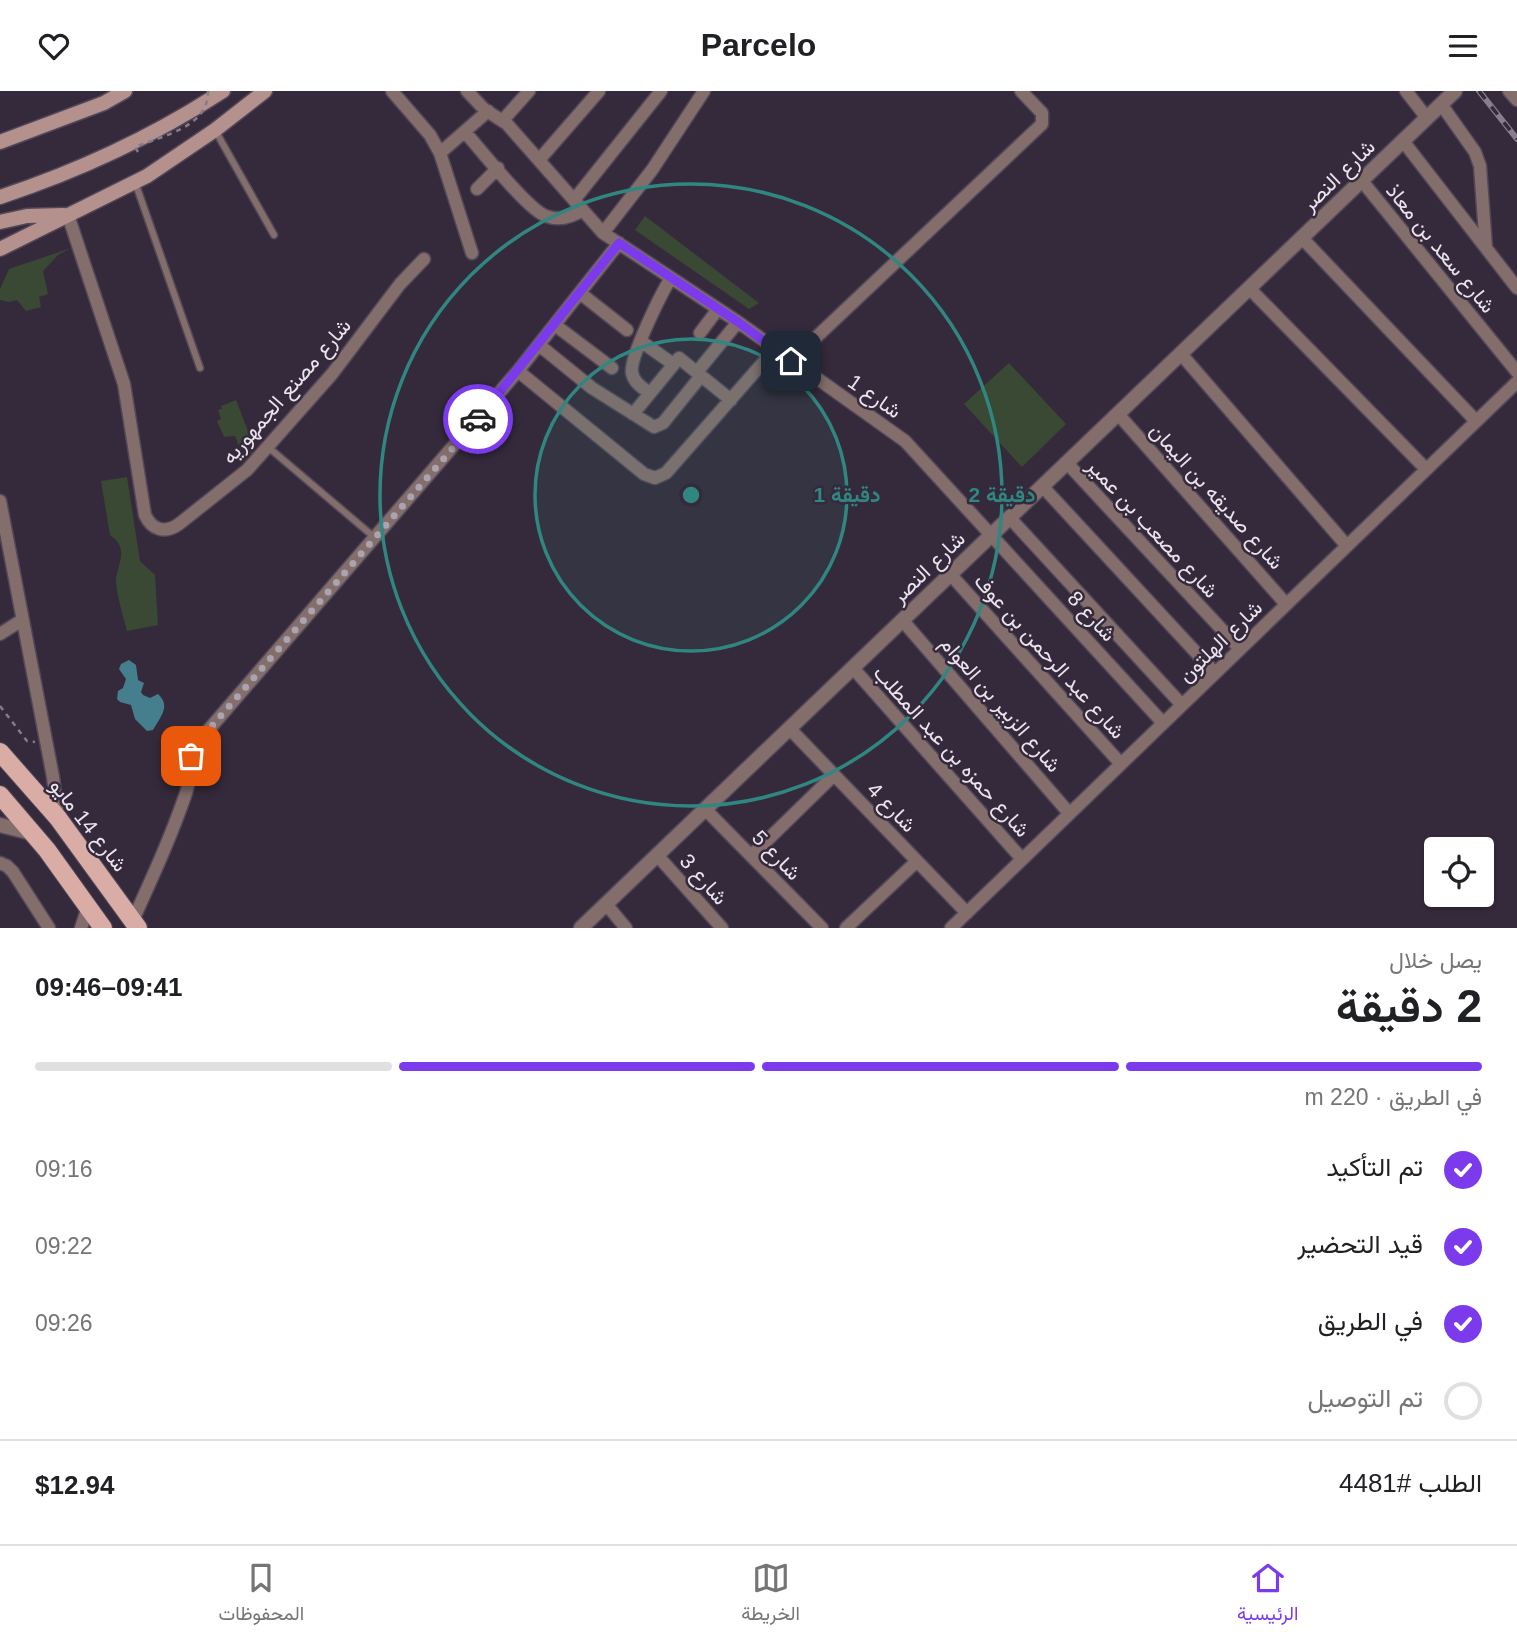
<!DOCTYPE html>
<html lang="ar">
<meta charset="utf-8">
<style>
:root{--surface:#fff;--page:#f2f2f2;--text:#202124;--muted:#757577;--line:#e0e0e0;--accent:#7c3aed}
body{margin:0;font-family:Helvetica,Vazirmatn,sans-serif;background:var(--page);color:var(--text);direction:rtl;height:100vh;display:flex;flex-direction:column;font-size:26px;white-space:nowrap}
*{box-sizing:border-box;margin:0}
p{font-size:23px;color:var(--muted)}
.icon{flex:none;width:38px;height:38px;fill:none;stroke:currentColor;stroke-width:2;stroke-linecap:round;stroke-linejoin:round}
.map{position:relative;height:837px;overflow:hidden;direction:ltr}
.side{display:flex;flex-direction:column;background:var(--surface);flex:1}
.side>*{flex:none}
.fabs{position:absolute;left:1424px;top:746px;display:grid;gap:14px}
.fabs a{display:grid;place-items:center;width:70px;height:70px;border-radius:7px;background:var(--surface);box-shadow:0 2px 5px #0004;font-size:35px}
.pin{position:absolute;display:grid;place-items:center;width:60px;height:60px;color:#fff;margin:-30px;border-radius:14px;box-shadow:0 4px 10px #0006}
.courier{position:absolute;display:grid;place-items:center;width:70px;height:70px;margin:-35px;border:5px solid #7c3aed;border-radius:50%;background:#fff;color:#222;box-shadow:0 2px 9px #0007}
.headline em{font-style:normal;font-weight:600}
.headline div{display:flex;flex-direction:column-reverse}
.headline{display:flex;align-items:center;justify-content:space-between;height:119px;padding:0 35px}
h1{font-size:46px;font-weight:600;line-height:52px}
.bar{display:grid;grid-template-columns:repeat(4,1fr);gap:10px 7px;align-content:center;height:84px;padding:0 35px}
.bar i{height:9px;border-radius:5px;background:var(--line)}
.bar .on{background:var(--accent)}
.bar p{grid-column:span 4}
.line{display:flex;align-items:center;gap:18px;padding:0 35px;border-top:2px solid var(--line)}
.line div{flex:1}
ol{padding:0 35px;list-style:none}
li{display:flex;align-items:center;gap:21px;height:77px}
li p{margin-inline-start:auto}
li .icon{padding:7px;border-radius:50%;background:var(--accent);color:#fff;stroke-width:4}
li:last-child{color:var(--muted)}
li i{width:38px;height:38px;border:4px solid var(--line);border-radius:50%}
header{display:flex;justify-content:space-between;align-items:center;height:91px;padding:0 35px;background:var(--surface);font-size:32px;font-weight:600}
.tab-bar{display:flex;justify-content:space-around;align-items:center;height:98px;border-top:2px solid var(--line);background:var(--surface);font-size:19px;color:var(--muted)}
.tab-bar a{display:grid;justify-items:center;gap:4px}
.tab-bar .on{color:var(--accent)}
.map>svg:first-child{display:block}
.green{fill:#394933}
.water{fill:#457e8c}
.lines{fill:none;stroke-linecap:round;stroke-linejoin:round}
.service-casing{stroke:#524858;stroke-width:9}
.minor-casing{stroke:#524858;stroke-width:15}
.tertiary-casing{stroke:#524858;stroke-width:17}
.secondary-casing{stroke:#524858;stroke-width:17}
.primary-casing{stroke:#524858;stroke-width:20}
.path{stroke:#847b89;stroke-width:2.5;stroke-dasharray:5 5;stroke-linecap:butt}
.service{stroke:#846e6b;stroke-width:6}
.minor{stroke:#846e6b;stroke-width:12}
.tertiary{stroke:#846e6b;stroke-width:14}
.secondary{stroke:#b4918d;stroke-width:14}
.primary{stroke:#d9aca6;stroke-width:18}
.rail-casing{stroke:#877e8d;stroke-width:6}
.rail{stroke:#352a3b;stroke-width:3.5;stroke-dasharray:10;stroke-linecap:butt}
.path-bridge{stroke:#847b89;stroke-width:2.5;stroke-dasharray:5 5;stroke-linecap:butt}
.done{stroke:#aba3b0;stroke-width:7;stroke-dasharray:0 12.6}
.route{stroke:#7c3aed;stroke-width:9}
.ring{fill:none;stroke:#308681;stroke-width:3.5}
.labels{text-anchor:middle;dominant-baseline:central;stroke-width:5;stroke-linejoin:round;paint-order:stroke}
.street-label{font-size:21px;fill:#ebe4ef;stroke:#352a3b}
.centre{fill:#308681;stroke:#352a3b;stroke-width:3.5}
.ring-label{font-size:21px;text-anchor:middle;font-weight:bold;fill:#308681;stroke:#352a3b;stroke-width:5;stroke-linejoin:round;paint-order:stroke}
</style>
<header><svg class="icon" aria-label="menu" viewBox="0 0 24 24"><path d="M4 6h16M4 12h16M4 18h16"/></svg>Parcelo<svg class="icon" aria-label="heart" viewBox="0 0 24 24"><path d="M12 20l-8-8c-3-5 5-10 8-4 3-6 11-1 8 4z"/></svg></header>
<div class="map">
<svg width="1517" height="837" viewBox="0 0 1517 837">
<rect width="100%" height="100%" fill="#352a3b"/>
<!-- green -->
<path class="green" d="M 645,125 L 759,212 L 749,218 L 635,139 Z
M 71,157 L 58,164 L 43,180 L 48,203 L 39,206 L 41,216 L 26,220 L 17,209 L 9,211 L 0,209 L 0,198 L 9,178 Z
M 1009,272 L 1066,333 L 1022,376 L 964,313 Z
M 236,309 L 255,358 L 249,364 L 246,356 L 240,358 L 235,345 L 224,346 L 217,330 L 221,328 L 218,319 L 222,318 L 221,315 Z
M 127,386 L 140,470 L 155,484 L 158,534 L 127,540 C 123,524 117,506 116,490 C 116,475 131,458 110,444 L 101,390 Z"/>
<!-- water -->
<path class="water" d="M 129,569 L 136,574 L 138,589 L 144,592 L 141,601 L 143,604 L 150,607 L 158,603 C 171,615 161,625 153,639 L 147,640 L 135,628 L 131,614 L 120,611 L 117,608 L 118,600 L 123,597 L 126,588 L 119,578 L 121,573 Z"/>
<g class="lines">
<!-- service casing -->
<g class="service-casing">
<path id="service" d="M 215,39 L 274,144
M 135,91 L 200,277
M 268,356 L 374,446"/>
</g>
<!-- minor casing -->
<g class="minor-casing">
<path id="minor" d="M 392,0 L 430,44 L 440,62 L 472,162
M 467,0 L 484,18 L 507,33 L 603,142 L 738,231 L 905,350 L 1163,632
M 1406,0 L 1427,27
M 1509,0 L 1517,9
M 1441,13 L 1475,61 L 1480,75 L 1486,157
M 503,29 L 529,0
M 465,41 C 480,58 528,119 546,125 C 559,130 572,126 583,119
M 1403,50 L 1517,197
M 440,62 L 488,20
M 539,69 L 599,0
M 1362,90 L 1517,281
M 477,98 L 498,77
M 574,109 L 661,0
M 68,124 L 124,293 L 145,424 C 152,439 165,443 179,433 L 247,379 L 332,283 L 400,193 L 424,168
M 603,142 L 652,79 L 704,0
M 1302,147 L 1476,330
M 1250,198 L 1426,378
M 580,202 L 627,239
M 555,234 L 612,277
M 700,242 L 718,218
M 642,251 L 673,273
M 539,254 L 592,297 L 654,336 L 663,332 L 701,285
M 1181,263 L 1347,455
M 791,270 L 1042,33 L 1042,22 L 1021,0
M 518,280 L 644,383 L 655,387 L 666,382 L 775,258
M 697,281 L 738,231
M 650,302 C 643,297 634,292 632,282 C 629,267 662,201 671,187
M 633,323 L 679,267 L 731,309
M 1118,323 L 1286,513
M 1067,372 L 1240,558
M 1043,396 L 1215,582
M 0,410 L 53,686 L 58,727
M 1010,427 L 1182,614
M 951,484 L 1121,673
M 903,530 L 1069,722
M 0,543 L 22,529
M 853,577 L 1022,768
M 790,638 L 967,822
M 705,718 L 822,837
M 657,764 L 722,837
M 751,765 L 834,684
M 0,772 L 7,775 L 13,781 L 49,837
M 606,813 L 626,837
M 133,829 C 152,787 171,746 186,702 C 192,684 188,665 199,650 L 518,280 L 619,152
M 81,837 L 88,816
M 846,837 L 917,770
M 951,837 L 1517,291"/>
</g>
<!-- tertiary casing -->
<g class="tertiary-casing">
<path id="tertiary" d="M 0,734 L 32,742
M 581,837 L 1455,0"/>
</g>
<!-- secondary casing -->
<g class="secondary-casing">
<path id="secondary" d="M 0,51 L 104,12 L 125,0
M 0,106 C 79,80 154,45 223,0
M 0,131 L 27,125 L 64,124
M 0,158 L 147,85 L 215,39 L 265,0"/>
</g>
<!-- primary casing -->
<g class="primary-casing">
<path id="primary" d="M 0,661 L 58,727 L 138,837
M 0,704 L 47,759 L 103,837"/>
</g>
<!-- path -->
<path class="path" d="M 0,615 L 27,650 L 35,651"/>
<!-- service -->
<use href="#service" class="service"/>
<!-- minor -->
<use href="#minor" class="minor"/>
<!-- tertiary -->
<use href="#tertiary" class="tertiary"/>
<!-- secondary -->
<use href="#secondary" class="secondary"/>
<!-- primary -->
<use href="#primary" class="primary"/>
<!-- rail casing -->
<g class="rail-casing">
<path id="rail" d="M 1479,0 L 1517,48"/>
</g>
<!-- rail -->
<use href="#rail" class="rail"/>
<!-- path-bridge -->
<path class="path-bridge" d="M 138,61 L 135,56 C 162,45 209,36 208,0"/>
</g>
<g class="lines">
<!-- done -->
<path class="done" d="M 191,665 L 199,650 L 478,328"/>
<!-- route -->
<path class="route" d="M 478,328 L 619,152 L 738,231 L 791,270"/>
</g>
<!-- distance rings -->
<circle cx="691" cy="404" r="156" fill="#308681" fill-opacity=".12"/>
<g class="ring">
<circle cx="691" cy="404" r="156"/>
<circle cx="691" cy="404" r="311"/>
</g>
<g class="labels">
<!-- street labels -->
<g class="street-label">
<text transform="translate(1338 84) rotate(-44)">شارع النصر</text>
<text transform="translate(1441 157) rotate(51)">شارع سعد بن معاذ</text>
<text transform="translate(286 300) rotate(-49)">شارع مصنع الجمهوريه</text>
<text transform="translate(875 305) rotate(35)">شارع 1</text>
<text transform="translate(1217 405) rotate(48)">شارع صديقه بن اليمان</text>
<text transform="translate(1153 437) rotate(47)">شارع مصعب بن عمير</text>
<text transform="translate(928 476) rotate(-44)">شارع النصر</text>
<text transform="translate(1092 525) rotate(47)">شارع 8</text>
<text transform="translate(1220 550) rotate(-44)">شارع الهلتون</text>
<text transform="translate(1050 565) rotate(48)">شارع عبد الرحمن بن عوف</text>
<text transform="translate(1001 613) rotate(49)">شارع الزبير بن العوام</text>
<text transform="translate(952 660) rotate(48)">شارع حمزه بن عبد المطلب</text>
<text transform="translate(892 716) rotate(46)">شارع 4</text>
<text transform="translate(89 734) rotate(52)">شارع 14 مايو</text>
<text transform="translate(777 764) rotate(46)">شارع 5</text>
<text transform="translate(704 788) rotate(48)">شارع 3</text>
</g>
</g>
<circle cx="691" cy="404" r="10" class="centre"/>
<g class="ring-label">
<text x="847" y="411">1 دقيقة</text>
<text x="1002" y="411">2 دقيقة</text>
</g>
</svg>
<div class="fabs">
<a><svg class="icon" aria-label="locate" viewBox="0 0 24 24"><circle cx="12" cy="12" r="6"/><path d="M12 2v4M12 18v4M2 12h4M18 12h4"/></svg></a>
</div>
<div class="pin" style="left:191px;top:665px;background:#ea580c"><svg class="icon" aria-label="bag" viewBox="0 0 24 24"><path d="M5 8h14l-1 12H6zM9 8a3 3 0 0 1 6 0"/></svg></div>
<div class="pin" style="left:791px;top:270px;background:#1f2937"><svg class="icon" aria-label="home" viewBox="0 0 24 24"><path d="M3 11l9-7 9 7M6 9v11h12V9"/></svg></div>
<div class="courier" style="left:478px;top:328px"><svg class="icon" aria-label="car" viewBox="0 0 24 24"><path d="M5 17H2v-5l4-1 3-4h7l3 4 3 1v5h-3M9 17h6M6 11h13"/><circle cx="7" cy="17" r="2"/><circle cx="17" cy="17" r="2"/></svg></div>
</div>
<section class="side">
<div class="headline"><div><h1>2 دقيقة</h1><p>يصل خلال</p></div><em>09:41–09:46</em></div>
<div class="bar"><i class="on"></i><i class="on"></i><i class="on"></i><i></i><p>في الطريق · 220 m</p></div>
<ol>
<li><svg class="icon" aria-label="check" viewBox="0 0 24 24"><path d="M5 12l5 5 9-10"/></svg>تم التأكيد<p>09:16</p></li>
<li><svg class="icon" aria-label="check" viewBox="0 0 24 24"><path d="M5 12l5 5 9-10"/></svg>قيد التحضير<p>09:22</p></li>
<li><svg class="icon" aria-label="check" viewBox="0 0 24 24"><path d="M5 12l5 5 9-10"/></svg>في الطريق<p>09:26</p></li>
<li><i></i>تم التوصيل</li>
</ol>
<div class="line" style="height:91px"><div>الطلب #4481</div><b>$12.94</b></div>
</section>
<nav class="tab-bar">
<a class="on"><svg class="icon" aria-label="home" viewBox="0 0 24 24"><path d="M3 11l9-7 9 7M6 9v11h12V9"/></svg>الرئيسية</a>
<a><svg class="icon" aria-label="map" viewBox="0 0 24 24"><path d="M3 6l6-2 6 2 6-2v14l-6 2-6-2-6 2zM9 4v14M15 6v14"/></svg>الخريطة</a>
<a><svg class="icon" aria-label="saved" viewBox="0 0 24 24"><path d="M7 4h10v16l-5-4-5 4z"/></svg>المحفوظات</a>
</nav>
